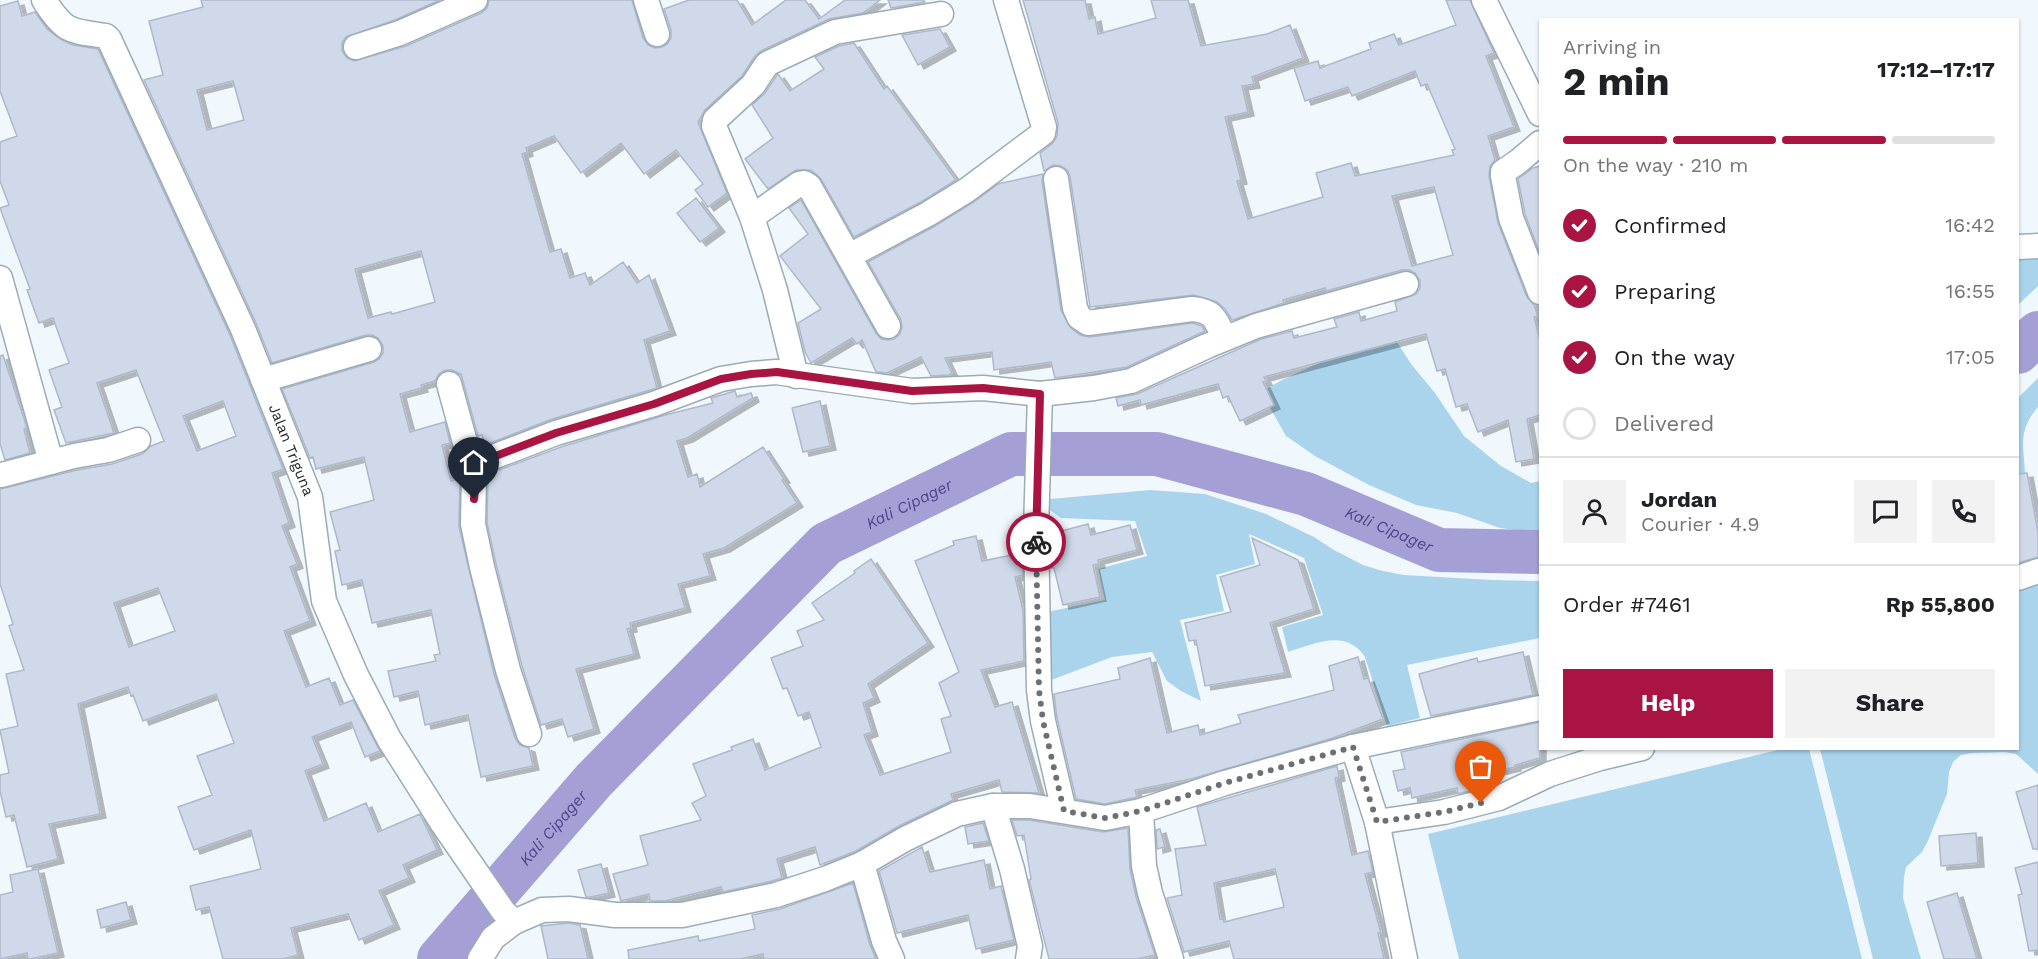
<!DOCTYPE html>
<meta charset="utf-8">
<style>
:root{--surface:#fff;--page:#f2f2f2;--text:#202124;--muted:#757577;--line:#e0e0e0;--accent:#a91443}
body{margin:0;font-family:"Work Sans",sans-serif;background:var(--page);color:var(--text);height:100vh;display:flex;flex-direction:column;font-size:22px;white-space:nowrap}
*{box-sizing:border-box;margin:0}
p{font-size:20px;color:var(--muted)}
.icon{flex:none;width:33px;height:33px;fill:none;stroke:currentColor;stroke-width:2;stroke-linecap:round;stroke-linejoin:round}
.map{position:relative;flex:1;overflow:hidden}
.sheet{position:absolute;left:1539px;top:18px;width:480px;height:732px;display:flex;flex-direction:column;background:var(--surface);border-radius:0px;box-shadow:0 2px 4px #0004}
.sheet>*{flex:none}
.pin{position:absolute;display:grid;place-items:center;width:51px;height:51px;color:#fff;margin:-62px -26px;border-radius:50% 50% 50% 0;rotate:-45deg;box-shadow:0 0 6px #0007}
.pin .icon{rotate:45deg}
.courier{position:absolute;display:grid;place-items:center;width:60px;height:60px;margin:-30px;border:4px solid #a91443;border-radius:50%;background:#fff;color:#222;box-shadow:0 2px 8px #0007}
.head em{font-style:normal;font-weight:700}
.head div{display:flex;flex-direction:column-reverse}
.head{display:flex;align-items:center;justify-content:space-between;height:102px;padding:0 24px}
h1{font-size:39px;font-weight:700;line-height:45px}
.bar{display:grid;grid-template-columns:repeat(4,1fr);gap:9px 6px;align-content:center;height:72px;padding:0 24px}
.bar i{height:8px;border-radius:4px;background:var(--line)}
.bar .selected{background:var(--accent)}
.bar p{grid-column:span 4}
.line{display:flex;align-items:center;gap:15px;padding:0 24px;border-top:2px solid var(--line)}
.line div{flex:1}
.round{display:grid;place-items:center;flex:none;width:63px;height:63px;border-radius:0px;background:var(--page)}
ol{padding:0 24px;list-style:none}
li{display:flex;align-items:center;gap:18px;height:66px}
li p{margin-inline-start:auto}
li .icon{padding:6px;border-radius:50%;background:var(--accent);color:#fff;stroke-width:4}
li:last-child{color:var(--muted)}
li i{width:33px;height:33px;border:3px solid var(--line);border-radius:50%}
.primary-button{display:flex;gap:12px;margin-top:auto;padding:12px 24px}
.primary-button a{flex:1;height:69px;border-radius:0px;background:var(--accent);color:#fff;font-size:24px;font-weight:700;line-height:69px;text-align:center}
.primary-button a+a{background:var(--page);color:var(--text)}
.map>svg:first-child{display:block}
.green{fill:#a9d4ec}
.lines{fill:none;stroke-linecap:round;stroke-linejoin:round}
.river{stroke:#a49fd5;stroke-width:44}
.building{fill:#cfd9e9;stroke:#afb8c8;stroke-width:1.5;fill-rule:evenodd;filter:url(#shadow)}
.street-casing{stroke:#9aacb6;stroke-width:27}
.street{stroke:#fff;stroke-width:24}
.done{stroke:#6a7175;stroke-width:6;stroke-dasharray:0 10.8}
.route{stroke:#a91443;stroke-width:8}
.labels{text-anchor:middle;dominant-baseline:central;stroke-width:6;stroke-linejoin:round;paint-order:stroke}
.street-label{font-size:15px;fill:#21282c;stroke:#fff}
.water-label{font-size:16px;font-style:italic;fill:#4f4588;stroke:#fff}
</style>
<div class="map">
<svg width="2038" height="959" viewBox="0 0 2038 959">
<defs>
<filter id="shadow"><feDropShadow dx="6" dy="4" stdDeviation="0" flood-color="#0004"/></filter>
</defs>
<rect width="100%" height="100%" fill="#f1f8fd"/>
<!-- green -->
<path class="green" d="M 2018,254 L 2038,254 L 2038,286 L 2018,305 Z
M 1397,342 L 1411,364 L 1435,393 L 1464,436 L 1501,466 L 1531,483 L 1540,481 L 1540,533 L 1500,528 L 1457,513 L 1416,505 L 1369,485 L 1315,456 L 1286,436 L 1261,392 L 1282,380 L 1332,357 Z
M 2038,378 L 2038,407 C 2012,437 2029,455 2024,488 L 2018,488 L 2018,398 Z
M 1150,490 L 1205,494 L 1266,514 L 1314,537 L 1334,550 L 1363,565 L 1383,571 L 1404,575 L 1492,580 L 1540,581 L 1540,638 L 1407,665 L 1420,718 L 1387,726 L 1365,657 C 1346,628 1314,644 1288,652 L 1282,627 L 1323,615 L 1304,558 L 1249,534 L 1255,564 L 1216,575 L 1224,611 L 1180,620 L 1201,701 L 1181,691 L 1167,681 L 1152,652 L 1112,657 L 1046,682 L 1047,612 L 1105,600 L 1098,569 L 1147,556 L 1135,521 L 1061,518 L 1044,506 L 1050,499 Z
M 2038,580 L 2038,774 L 2016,754 L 2005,752 L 1972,753 L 1961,755 L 1953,762 L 1949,772 L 1947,794 L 1927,843 L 1922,852 L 1906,867 L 1904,877 L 1903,898 L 1921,959 L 1873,959 L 1820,749 L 2018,748 L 2018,589 Z
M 1782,749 L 1809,749 L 1862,959 L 1459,959 L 1428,834 Z"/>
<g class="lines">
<!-- river -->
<g class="river">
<path d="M 2018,352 L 2038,333"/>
<path id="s1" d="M 439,959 L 594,780 L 826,544 L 1011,454 L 1157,454 L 1306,494 L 1439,550 L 1540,552"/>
</g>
</g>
<!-- building -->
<path class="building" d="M 201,0 L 440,0 L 395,20 L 346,37 L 342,43 L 342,51 L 347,58 L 354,61 L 406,46 L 481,13 L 487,8 L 489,0 L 632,0 L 643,38 L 648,45 L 655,48 L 662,47 L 667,44 L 671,38 L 671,30 L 664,9 L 689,0 L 737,0 L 752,25 L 786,0 L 805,0 L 819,19 L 845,0 L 880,0 L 863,13 L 829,19 L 761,51 L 755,56 L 742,76 L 705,110 L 698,122 L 727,193 L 708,207 L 695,190 L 703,184 L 676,150 L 644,174 L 621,143 L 581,173 L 554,136 L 526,148 L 527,152 L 522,154 L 550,252 L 561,249 L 570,278 L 585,273 L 590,285 L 623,262 L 637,283 L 649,275 L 670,331 L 644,340 L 657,388 L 552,419 L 485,445 L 482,435 L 478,436 L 461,374 L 452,370 L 445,370 L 439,374 L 435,381 L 421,385 L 422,388 L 400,394 L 410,432 L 445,422 L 450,443 L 442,445 L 451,481 L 460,478 L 459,527 L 494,674 L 515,738 L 520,745 L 529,748 L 533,766 L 481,777 L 468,715 L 425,725 L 418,691 L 394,697 L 388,671 L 436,661 L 434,655 L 440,654 L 431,610 L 372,623 L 362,580 L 342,585 L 335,551 L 340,550 L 330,512 L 374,500 L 364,457 L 316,469 L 313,457 L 310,458 L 282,389 L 374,362 L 379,359 L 383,353 L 383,346 L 378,338 L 372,335 L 366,335 L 272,363 L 256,323 L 144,80 L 163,75 L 149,21 L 203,7 ZM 233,81 L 244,120 L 207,130 L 197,90 ZM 421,251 L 435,302 L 392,314 L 391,312 L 368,318 L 355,269 Z
M 888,0 L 923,0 L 925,2 L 891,8 Z
M 1023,0 L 1085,0 L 1089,19 L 1095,17 L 1098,34 L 1156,18 L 1151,0 L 1188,0 L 1201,46 L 1267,34 L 1290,25 L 1303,58 L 1252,77 L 1254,84 L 1242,86 L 1248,112 L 1225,117 L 1241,180 L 1237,181 L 1248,219 L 1323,197 L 1316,173 L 1351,163 L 1355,176 L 1454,155 L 1452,150 L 1455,149 L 1427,84 L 1421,86 L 1415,71 L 1352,96 L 1348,87 L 1305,101 L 1294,68 L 1318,61 L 1320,68 L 1371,49 L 1369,43 L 1394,34 L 1399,45 L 1456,25 L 1446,0 L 1470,0 L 1494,53 L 1486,56 L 1514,127 L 1488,136 L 1495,160 L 1490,166 L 1489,176 L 1498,223 L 1527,297 L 1534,305 L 1538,316 L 1534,317 L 1540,340 L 1540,415 L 1527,419 L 1534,459 L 1516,462 L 1508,420 L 1478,432 L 1467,404 L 1456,407 L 1445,369 L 1437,371 L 1426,334 L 1264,377 L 1266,381 L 1263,382 L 1274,405 L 1240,421 L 1228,396 L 1223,398 L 1218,384 L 1141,405 L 1140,400 L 1118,406 L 1116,398 L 1137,394 L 1261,339 L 1292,331 L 1294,338 L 1337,327 L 1334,319 L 1359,312 L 1361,321 L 1397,311 L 1395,302 L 1416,294 L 1420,288 L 1420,281 L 1415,273 L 1409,270 L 1402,270 L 1326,291 L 1325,288 L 1283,300 L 1284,303 L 1232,320 L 1225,309 L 1217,302 L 1194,295 L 1090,307 L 1070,176 L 1067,170 L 1061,166 L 1053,165 L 1044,171 L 1040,153 L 1052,144 L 1057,136 L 1058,123 ZM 1434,187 L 1453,255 L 1412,266 L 1392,196 Z
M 18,1 L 22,16 L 35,12 L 47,29 L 62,40 L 73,45 L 98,49 L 230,335 L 283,469 L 272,473 L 289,523 L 282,526 L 297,564 L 290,567 L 310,621 L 284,631 L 306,687 L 329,678 L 340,705 L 353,700 L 380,751 L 365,757 L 351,722 L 312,737 L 323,764 L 305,771 L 324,821 L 366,803 L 378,832 L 420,814 L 437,850 L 403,865 L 409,878 L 379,891 L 394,925 L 359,940 L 348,914 L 291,928 L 298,955 L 283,959 L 223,959 L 209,907 L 196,910 L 190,886 L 261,869 L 251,830 L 194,850 L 178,807 L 212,795 L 197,756 L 234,743 L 216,694 L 143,721 L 133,695 L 131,696 L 128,687 L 78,704 L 100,814 L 49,824 L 58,859 L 27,867 L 14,815 L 6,817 L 0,791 L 0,775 L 9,773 L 0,730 L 18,726 L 6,674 L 24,670 L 9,626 L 13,624 L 0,584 L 0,489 L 77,470 L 112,464 L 142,454 L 151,446 L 164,441 L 136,370 L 97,383 L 114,433 L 66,443 L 54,410 L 62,407 L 49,370 L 69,363 L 53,318 L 39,323 L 27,290 L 30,289 L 0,208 L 9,205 L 0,181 L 0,142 L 17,136 L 0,91 L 0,6 ZM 223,401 L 236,436 L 197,451 L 183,416 ZM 158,588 L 175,631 L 129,647 L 114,603 Z
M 940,29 L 950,47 L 918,65 L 902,35 Z
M 854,43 L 884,89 L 887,86 L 956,180 L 921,202 L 854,237 L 821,179 L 816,174 L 811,170 L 796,170 L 768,189 L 745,159 L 773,138 L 752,105 L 765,93 L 777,75 L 778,74 L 790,91 L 824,69 L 815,57 L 839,46 Z
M 1540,166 L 1540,254 L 1525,214 L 1518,179 L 1533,168 Z
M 1043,174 L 1042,181 L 1061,310 L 1071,328 L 1080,335 L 1090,337 L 1192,323 L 1202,326 L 1205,331 L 1127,367 L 1055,378 L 1051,362 L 994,370 L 992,352 L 945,358 L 952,373 L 949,375 L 931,376 L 921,357 L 887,373 L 876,372 L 862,340 L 857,344 L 852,338 L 811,363 L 805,352 L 798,323 L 821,309 L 780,256 L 808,234 L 789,208 L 801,200 L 876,333 L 881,339 L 888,340 L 894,339 L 900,334 L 902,327 L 901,320 L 868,262 L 935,226 L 974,202 L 998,184 Z
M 696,198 L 719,228 L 700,242 L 677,213 Z
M 3,355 L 27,428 L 24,429 L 30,453 L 5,460 L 0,444 L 0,356 Z
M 735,391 L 737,397 L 751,393 L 753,398 L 687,438 L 677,441 L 688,477 L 697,474 L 700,487 L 763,447 L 784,479 L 782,480 L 797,503 L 724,548 L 703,554 L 710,576 L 678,584 L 685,608 L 630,623 L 631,628 L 627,629 L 634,654 L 576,669 L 594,729 L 568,737 L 562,719 L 541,725 L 522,666 L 496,564 L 487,523 L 488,474 L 561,447 L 665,415 L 713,403 L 711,398 Z
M 820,401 L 830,446 L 803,452 L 792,408 Z
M 2027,473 L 2038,532 L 2038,557 L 2018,563 L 2018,474 Z
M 1088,524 L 1091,535 L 1130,525 L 1137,550 L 1098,560 L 1099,564 L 1093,565 L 1100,597 L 1063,605 L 1054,568 L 1051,568 L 1050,534 Z
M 976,536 L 982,561 L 1022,553 L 1023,575 L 1015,577 L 1023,610 L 1024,661 L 981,670 L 995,707 L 1012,702 L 1039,793 L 1002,792 L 999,780 L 951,794 L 953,800 L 899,826 L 856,851 L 820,865 L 815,847 L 777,859 L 782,878 L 772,881 L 723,892 L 721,887 L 665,901 L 650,901 L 649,894 L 621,901 L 613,874 L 648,865 L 640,836 L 701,820 L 692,803 L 706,796 L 693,764 L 732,750 L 731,747 L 753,739 L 765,770 L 821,747 L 809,712 L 798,716 L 787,688 L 783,689 L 771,658 L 803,646 L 797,631 L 824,620 L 812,603 L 855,573 L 854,571 L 871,559 L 928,643 L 868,684 L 874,698 L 863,703 L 872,732 L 864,735 L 880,775 L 951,752 L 941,719 L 951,716 L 939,683 L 959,672 L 915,561 L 954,545 L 953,541 Z
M 1252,538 L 1298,560 L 1314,609 L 1270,623 L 1285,673 L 1205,686 L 1196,640 L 1189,641 L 1185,623 L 1231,612 L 1220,577 L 1260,565 Z
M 1523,652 L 1533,695 L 1431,716 L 1419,674 L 1477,658 L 1478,662 Z
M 1358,657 L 1364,679 L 1368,678 L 1383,719 L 1330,739 L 1191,779 L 1135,790 L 1137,797 L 1105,804 L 1076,799 L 1057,718 L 1054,694 L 1120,679 L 1118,668 L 1150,658 L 1167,733 L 1198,725 L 1200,735 L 1241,723 L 1238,715 L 1334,690 L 1329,666 Z
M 1540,722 L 1540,758 L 1515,765 L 1515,767 L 1489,773 L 1492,785 L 1458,794 L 1457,788 L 1412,798 L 1410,788 L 1398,791 L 1393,771 L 1405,769 L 1401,752 Z
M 1337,766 L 1339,777 L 1335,778 L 1352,855 L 1368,851 L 1373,872 L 1365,874 L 1381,933 L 1378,933 L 1384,959 L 1234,959 L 1229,941 L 1184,952 L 1167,898 L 1182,895 L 1175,849 L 1206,845 L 1197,807 ZM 1275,869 L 1284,907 L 1224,922 L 1223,918 L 1220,919 L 1214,883 Z
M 2038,785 L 2038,849 L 2033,849 L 2016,792 Z
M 1012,820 L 1029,820 L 1103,832 L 1128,828 L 1130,869 L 1136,897 L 1155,955 L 1137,959 L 1049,959 L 1029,880 L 1031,879 L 1024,835 L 1017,836 Z
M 983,823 L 989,841 L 968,844 L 965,827 Z
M 1160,829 L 1165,847 L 1157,849 L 1156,830 Z
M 1976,833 L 1978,863 L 1941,866 L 1939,836 Z
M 922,847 L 930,872 L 984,860 L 990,889 L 1001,886 L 1014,940 L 976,949 L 968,915 L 897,933 L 879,871 Z
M 2038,862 L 2038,950 L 2029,951 L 2018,895 L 2022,894 L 2015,868 Z
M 601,864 L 609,893 L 591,897 L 586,897 L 578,870 Z
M 38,869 L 58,953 L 30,959 L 28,959 L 27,953 L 0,959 L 0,895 L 13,892 L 10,875 Z
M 853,883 L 870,945 L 876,959 L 764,959 L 763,954 L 740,959 L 629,959 L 628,950 L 698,936 L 699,941 L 755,929 L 752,915 L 780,909 Z
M 1957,893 L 1977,959 L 1944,959 L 1927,902 Z
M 126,902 L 131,920 L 101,928 L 97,910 Z
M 568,923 L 580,925 L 588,959 L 548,959 L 541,926 Z"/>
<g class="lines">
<!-- street casing -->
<g class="street-casing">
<g id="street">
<path id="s2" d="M 44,0 C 65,33 70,31 106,36 L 109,39 L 243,329 L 310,497 L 324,601 L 356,675 L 389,739 L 443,824 L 503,911 L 514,922"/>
<path d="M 646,0 L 657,34"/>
<path d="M 1484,0 L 1540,114"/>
<path d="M 356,47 L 400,33 L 475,0"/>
<path d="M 1540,143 L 1519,161 L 1503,172 L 1503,176 L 1511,218 L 1540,292"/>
<path d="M 1056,179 L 1075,308 L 1079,317 L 1088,323 L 1192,309 C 1215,311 1215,320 1225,338"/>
<path d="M 752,217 L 799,184 L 804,183 L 809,186 L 888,326"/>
<path d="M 2018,247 L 2038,246"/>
<path d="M 849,256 L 928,214 L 967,190 L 1043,133 L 1044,127 L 1006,0"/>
<path d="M 0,278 L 51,462"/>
<path d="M 796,376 L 775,290 L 752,217 L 714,126 L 715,120 L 753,85 L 767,64 L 835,32 L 941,14"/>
<path d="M 263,380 L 369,349"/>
<path d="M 449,384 L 474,475 L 473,524 L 482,567 L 508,670 L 529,734"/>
<path d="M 1040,394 L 1036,531 L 1039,690 L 1043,721 L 1064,811"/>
<path d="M 472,465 L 556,433 L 654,404 L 721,379 L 751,374 L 776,372 L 912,391 L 983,388 L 1040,394 L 1094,388 L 1131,381 L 1207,346 L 1256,326 L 1406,284"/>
<path d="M 2,475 L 74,456 L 108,450 L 138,440"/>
<path d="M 2018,578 L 2038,571"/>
<path d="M 1353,747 L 1377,822 L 1405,959"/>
<path d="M 993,806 L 1012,869 L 1030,946 L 1028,959"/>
<path d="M 1141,811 L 1144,866 L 1150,893 L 1171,959"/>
<path d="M 1377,822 L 1444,812 L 1499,798 L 1550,774 L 1600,758 L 1642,748"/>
<path d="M 862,864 L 884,941 L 892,959"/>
<path d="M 480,959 L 493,938 L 514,922 L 542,910 L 569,909 L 615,915 L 682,915 L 776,895 L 825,879 L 862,864 L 905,839 L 957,814 L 993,806 L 1030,806 L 1105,818 L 1141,811 L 1225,783 L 1353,747 L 1540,708"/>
</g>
</g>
<!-- street -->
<use href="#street" class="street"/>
</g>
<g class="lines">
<!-- done -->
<path class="done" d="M 1036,542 L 1039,690 L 1043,721 L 1064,811 L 1105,818 L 1141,811 L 1225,783 L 1353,747 L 1377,822 L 1444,812 L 1481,803"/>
<!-- route -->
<path class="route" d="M 474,499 L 475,489 L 472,465 L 556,433 L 654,404 L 721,379 L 751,374 L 777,372 L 912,391 L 983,388 L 1040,394 L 1036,542"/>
</g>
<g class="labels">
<!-- street labels -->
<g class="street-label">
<text stroke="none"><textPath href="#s2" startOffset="530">Jalan Triguna</textPath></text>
</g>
<!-- water labels -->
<g class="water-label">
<text stroke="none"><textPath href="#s1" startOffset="660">Kali Cipager</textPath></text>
<text stroke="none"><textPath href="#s1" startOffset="1164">Kali Cipager</textPath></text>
<text stroke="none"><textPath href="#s1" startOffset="174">Kali Cipager</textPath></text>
</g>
</g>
</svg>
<div class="pin" style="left:1481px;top:803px;background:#ea580c"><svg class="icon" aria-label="bag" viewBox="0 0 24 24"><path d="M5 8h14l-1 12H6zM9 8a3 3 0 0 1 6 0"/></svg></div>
<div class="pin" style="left:474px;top:499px;background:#1f2937"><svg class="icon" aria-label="home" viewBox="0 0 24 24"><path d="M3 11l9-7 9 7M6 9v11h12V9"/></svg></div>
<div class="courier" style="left:1036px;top:542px"><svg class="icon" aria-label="bike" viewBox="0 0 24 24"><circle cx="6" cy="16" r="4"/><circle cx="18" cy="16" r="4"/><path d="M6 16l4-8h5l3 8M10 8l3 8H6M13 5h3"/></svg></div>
<section class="sheet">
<div class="head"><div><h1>2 min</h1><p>Arriving in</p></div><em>17:12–17:17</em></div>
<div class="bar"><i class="selected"></i><i class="selected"></i><i class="selected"></i><i></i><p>On the way · 210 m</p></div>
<ol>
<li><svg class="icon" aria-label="check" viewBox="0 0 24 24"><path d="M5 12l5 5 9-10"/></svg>Confirmed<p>16:42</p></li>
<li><svg class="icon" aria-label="check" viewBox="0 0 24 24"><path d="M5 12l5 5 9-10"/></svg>Preparing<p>16:55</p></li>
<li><svg class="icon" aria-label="check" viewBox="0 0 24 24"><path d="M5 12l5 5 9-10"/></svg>On the way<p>17:05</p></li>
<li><i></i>Delivered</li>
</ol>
<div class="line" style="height:108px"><a class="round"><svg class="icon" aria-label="person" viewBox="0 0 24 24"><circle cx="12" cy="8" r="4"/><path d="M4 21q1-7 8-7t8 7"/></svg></a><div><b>Jordan</b><p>Courier · 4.9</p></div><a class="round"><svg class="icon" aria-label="chat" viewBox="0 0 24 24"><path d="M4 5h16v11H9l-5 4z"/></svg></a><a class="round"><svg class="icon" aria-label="phone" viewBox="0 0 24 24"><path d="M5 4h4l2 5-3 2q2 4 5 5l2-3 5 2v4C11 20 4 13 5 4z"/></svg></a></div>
<div class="line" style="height:78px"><div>Order #7461</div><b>Rp 55,800</b></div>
<div class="primary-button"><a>Help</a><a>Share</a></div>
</section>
</div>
